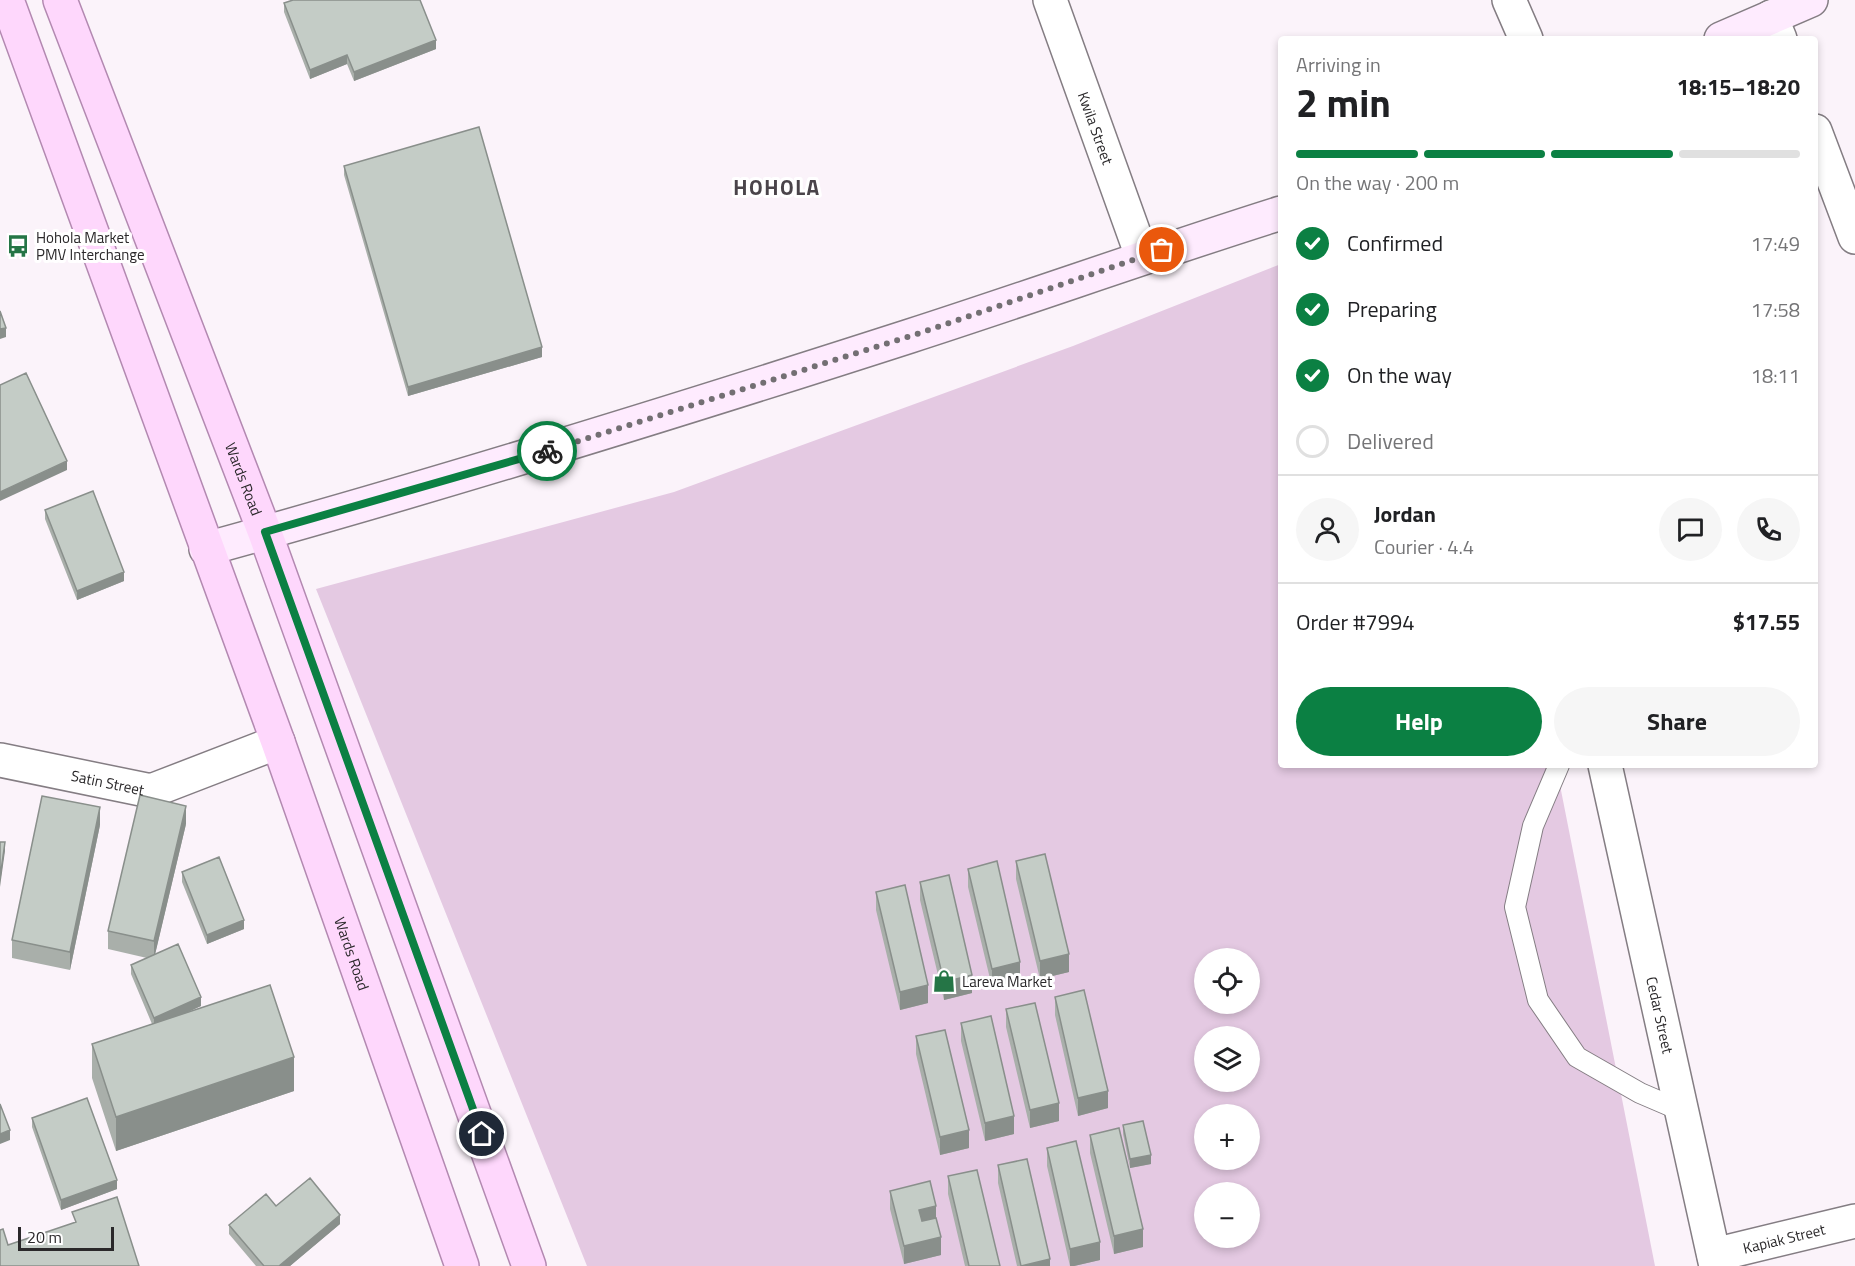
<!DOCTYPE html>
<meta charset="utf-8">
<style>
:root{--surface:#fff;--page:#f6f6f6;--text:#202124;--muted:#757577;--line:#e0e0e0;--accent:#0b8043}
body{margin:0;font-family:"Titillium Web",sans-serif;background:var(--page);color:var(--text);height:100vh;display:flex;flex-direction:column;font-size:22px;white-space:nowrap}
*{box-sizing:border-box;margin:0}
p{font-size:20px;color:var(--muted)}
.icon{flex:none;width:33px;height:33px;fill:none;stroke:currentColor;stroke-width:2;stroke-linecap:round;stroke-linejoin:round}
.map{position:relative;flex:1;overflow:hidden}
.panel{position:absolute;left:1278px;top:36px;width:540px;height:732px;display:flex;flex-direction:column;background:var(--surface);border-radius:6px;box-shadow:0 3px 9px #0003}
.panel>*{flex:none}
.controls{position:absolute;left:1194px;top:948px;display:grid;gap:12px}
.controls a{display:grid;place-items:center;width:66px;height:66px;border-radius:50%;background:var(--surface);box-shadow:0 3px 9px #0003;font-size:30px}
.scale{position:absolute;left:18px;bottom:15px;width:96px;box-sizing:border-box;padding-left:6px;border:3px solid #2a282a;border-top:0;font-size:16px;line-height:21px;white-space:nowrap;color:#2a282a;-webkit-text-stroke:4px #fff;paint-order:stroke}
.pin{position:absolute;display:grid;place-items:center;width:51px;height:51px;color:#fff;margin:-26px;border:3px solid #fff;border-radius:50%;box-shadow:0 2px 6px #0007}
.courier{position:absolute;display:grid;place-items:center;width:60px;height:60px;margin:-30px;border:4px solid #0b8043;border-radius:50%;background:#fff;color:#222;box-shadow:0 2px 8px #0007}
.summary em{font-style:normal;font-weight:700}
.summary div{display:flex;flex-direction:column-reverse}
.summary{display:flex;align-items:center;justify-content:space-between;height:102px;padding:0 18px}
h1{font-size:39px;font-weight:700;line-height:45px}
.bar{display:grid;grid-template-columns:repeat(4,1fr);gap:9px 6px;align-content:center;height:72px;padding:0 18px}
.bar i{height:8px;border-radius:4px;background:var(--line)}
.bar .active{background:var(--accent)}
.bar p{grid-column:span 4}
.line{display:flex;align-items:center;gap:15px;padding:0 18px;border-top:2px solid var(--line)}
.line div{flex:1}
.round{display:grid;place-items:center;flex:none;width:63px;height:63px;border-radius:32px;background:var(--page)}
ol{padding:0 18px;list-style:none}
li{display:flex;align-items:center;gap:18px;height:66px}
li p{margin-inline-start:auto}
li .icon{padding:6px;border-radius:50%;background:var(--accent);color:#fff;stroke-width:4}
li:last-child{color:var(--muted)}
li i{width:33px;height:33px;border:3px solid var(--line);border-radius:50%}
.cta{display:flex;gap:12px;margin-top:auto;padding:12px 18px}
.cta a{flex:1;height:69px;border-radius:36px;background:var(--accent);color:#fff;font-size:24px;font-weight:700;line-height:69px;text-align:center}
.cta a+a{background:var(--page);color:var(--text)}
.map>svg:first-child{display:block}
.green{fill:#e4c9e2;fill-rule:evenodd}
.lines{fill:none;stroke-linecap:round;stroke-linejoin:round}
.lane-casing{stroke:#847d83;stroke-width:22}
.street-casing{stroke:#847d83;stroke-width:36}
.secondary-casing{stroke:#847d83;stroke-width:36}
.primary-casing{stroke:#b389b1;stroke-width:36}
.lane{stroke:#fff;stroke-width:20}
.street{stroke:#fff;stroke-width:33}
.secondary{stroke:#feebfe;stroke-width:33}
.primary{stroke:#fed7fc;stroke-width:33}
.wall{fill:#a9afaa}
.shaded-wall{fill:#898f8b}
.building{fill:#c4ccc6;stroke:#898f8b;stroke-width:1.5}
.done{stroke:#736f73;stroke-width:6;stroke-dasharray:0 10.8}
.route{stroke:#0b8043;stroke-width:8}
.labels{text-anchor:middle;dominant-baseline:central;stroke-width:6;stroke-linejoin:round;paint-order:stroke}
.street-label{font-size:15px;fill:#2a282a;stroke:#fff}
.poi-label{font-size:15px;fill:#2a282a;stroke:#fff;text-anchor:start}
.district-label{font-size:21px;font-weight:bold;letter-spacing:1.5px;fill:#4a444a;stroke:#fff}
</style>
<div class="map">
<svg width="1855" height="1266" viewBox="0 0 1855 1266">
<rect width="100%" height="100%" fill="#fbf3fa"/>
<!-- green -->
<path class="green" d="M 1281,264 L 1281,765 L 1556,765 L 1655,1266 L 587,1266 L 316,589 L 674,492 L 1073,346 ZM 1204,958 L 1250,958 L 1250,1004 L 1204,1004 ZM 1204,1036 L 1250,1036 L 1250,1082 L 1204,1082 ZM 1204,1114 L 1250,1114 L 1250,1160 L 1204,1160 ZM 1204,1192 L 1250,1192 L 1250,1238 L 1204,1238 Z"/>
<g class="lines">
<!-- lane casing -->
<g class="lane-casing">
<path id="lane" d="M 1559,765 L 1533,826 L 1515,907 L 1538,1000 L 1577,1057 L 1640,1093 L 1682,1111"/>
</g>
<!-- street casing -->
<g class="street-casing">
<g id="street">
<path id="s1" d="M 1050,0 L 1142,256"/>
<path d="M 1509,0 L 1526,39"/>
<path d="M 1771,17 L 1780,39"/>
<path d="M 1815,131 L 1855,237"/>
<path id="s2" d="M 0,760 L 151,791 L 278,742"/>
<path id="s3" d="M 1605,765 L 1716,1266"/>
<path id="s4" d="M 1714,1255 L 1855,1221"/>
</g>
</g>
<!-- secondary casing -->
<g class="secondary-casing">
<path id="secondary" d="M 1721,39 L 1811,0
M 206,549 C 443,484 677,411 910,336 C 1034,296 1157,252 1281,213"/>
</g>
<!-- primary casing -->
<g class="primary-casing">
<g id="primary">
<path id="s5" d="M 7,0 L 278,742 L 462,1266"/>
<path id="s6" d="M 60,0 L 265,533 L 529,1266"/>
</g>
</g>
<!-- lane -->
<use href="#lane" class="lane"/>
<!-- street -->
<use href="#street" class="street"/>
<!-- secondary -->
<use href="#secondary" class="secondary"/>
<!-- primary -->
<use href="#primary" class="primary"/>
</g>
<!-- wall -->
<path class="wall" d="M 284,3 L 436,49 L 354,81 L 347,64 L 310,79 L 284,12 Z
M 344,166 L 542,357 L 408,396 L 344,175 Z
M 45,510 L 124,581 L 77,600 L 45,519 Z
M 186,824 L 155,954 L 201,1006 L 190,1011 L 294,1091 L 116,1151 L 92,1078 L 92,1044 L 152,1024 L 131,974 L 131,965 L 147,958 L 108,949 L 108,931 Z
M 100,825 L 70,970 L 12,958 L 12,940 Z
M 1016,861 L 1069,972 L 1040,979 L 1016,879 Z
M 968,869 L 1020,980 L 992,987 L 968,887 Z
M 182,872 L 244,929 L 207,944 L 182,882 Z
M 920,882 L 972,993 L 944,1000 L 920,900 Z
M 876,892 L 928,1003 L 900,1010 L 876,910 Z
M 1055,997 L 1108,1108 L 1078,1116 L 1055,1015 Z
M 1006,1009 L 1059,1121 L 1030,1128 L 1006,1027 Z
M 961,1023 L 1014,1134 L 985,1141 L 961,1041 Z
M 916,1036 L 969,1148 L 940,1155 L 916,1054 Z
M 32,1118 L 117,1189 L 61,1210 L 32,1127 Z
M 1123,1125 L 1151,1164 L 1130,1168 L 1123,1134 Z
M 1090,1135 L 1143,1247 L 1114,1254 L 1090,1153 Z
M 1047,1148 L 1100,1260 L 1074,1266 L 1070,1266 L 1047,1166 Z
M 998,1165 L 1050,1266 L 1017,1266 L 998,1183 Z
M 948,1176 L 1000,1266 L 965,1266 L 948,1194 Z
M 890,1191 L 941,1255 L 904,1264 L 890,1209 Z
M 276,1206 L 340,1224 L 290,1266 L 256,1266 L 229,1234 L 229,1225 Z"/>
<!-- shaded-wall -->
<path class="shaded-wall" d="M 436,40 L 436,49 L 354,81 L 354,72 Z
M 347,55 L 347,64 L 310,79 L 310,70 Z
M 6,328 L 6,337 L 0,339 L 0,329 Z
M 542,347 L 542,357 L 408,396 L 408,387 Z
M 67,461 L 67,470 L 0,501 L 0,492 Z
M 124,572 L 124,581 L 77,600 L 77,591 Z
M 186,806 L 186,824 L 154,959 L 154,941 Z
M 100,807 L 100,825 L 70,970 L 70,952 Z
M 5,842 L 5,851 L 0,887 L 0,878 Z
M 244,920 L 244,929 L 207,944 L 207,935 Z
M 1069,954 L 1069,972 L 1040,979 L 1040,961 Z
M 1020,962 L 1020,980 L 992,987 L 992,969 Z
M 972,975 L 972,993 L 944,1000 L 944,982 Z
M 928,985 L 928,1003 L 900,1010 L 900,992 Z
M 201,997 L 201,1006 L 154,1028 L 154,1018 Z
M 294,1057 L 294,1091 L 116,1151 L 116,1117 Z
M 1108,1091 L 1108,1108 L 1078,1116 L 1078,1098 Z
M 1059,1103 L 1059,1121 L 1030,1128 L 1030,1110 Z
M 1014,1116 L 1014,1134 L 985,1141 L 985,1123 Z
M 10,1130 L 10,1140 L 0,1144 L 0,1134 Z
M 969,1130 L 969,1148 L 940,1155 L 940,1137 Z
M 1151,1155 L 1151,1164 L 1130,1168 L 1130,1159 Z
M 117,1180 L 117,1189 L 61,1210 L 61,1200 Z
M 936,1206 L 936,1224 L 919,1228 L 919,1210 Z
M 340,1215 L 340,1224 L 290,1266 L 279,1266 Z
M 1143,1229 L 1143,1247 L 1114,1254 L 1114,1236 Z
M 941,1237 L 941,1255 L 904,1264 L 904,1246 Z
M 1100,1242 L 1100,1260 L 1074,1266 L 1070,1266 L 1070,1249 Z
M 1050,1259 L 1050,1266 L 1021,1266 Z"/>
<!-- building -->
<path class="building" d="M 293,0 L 420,0 L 436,40 L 354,72 L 347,55 L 310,70 L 284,3 Z
M 479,127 L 542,347 L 408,387 L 344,166 Z
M 0,311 L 6,328 L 0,329 Z
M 26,373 L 67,461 L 0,492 L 0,385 Z
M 93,491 L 124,572 L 77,591 L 45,510 Z
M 140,795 L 186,806 L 154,941 L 108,931 Z
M 42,796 L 100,807 L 70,952 L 12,940 Z
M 0,842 L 5,842 L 0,878 Z
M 1045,854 L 1069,954 L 1040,961 L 1016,861 Z
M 219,857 L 244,920 L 207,935 L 182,872 Z
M 997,861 L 1020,962 L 992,969 L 968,869 Z
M 949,875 L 972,975 L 944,982 L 920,882 Z
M 905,885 L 928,985 L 900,992 L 876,892 Z
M 178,944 L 201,997 L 154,1018 L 131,965 Z
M 270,985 L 294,1057 L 116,1117 L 92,1044 Z
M 1084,990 L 1108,1091 L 1078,1098 L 1055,997 Z
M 1035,1003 L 1059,1103 L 1030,1110 L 1006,1009 Z
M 991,1016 L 1014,1116 L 985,1123 L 961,1023 Z
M 945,1030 L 969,1130 L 940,1137 L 916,1036 Z
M 87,1098 L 117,1180 L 61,1200 L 32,1118 Z
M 0,1104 L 10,1130 L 0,1134 Z
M 1143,1121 L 1151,1155 L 1130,1159 L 1123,1125 Z
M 1119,1128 L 1143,1229 L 1114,1236 L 1090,1135 Z
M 1076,1141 L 1100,1242 L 1070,1249 L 1047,1148 Z
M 1027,1159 L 1050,1259 L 1021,1266 L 998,1165 Z
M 977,1170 L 1000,1266 L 969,1266 L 948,1176 Z
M 310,1178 L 340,1215 L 279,1266 L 264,1266 L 229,1225 L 266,1194 L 276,1206 Z
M 930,1181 L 936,1206 L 919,1210 L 922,1221 L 936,1218 L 941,1237 L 904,1246 L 890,1191 Z
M 117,1197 L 139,1266 L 0,1266 L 0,1230 L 3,1229 L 8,1245 L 76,1222 L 72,1212 Z"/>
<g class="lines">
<!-- done -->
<path class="done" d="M 547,451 L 914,335 L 1162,250"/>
<!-- route -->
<path class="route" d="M 482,1134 L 265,532 L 547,451"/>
</g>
<!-- icons -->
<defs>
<g id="bus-bare" transform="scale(1.8)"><path d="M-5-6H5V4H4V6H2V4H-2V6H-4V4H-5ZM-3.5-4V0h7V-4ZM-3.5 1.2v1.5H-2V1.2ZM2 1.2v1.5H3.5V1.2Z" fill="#257546" stroke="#fff" stroke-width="2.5" paint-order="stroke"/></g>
<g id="shop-bare" transform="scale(1.8)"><path d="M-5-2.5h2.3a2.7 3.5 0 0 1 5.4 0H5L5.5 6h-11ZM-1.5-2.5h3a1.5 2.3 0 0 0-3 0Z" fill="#257546" stroke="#fff" stroke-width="2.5" paint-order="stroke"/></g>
</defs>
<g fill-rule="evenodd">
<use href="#bus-bare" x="18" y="246"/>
<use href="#shop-bare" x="944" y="981"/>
</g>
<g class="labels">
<!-- street labels -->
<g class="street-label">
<text stroke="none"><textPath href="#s1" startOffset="136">Kwila Street</textPath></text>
<text stroke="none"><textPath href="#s6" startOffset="513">Wards Road</textPath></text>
<text stroke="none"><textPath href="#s2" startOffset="110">Satin Street</textPath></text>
<text stroke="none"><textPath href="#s5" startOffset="1014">Wards Road</textPath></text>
<text stroke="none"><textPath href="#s3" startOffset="256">Cedar Street</textPath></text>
<text stroke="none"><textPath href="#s4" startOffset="72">Kapiak Street</textPath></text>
</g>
<!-- poi labels -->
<g class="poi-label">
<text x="36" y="237">Hohola Market<tspan x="36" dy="17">PMV Interchange</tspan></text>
<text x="962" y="981">Lareva Market</text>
</g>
<!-- district labels -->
<g class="district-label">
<text x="777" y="187">HOHOLA</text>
</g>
</g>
</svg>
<div class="controls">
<a><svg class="icon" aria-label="locate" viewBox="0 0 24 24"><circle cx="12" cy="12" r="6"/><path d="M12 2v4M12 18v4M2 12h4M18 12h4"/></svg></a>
<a><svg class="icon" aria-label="layers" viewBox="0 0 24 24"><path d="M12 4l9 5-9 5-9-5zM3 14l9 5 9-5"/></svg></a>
<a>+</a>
<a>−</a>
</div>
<div class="scale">20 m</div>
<div class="pin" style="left:1162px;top:250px;background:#ea580c"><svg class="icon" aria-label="bag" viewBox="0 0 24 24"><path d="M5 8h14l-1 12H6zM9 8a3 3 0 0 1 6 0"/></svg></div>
<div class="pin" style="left:482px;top:1134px;background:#1f2937"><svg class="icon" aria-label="home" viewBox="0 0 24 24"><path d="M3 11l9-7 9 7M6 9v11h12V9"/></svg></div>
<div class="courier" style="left:547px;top:451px"><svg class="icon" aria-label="bike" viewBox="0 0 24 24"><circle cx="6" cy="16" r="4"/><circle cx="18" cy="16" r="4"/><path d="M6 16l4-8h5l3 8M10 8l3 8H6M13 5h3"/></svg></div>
<section class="panel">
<div class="summary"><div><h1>2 min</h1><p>Arriving in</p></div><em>18:15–18:20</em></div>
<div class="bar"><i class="active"></i><i class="active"></i><i class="active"></i><i></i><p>On the way · 200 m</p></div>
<ol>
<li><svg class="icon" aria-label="check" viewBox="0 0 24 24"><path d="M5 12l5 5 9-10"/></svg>Confirmed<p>17:49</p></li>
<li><svg class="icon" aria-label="check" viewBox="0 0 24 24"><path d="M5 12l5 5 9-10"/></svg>Preparing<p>17:58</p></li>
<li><svg class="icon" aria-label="check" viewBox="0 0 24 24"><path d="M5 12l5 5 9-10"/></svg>On the way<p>18:11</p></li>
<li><i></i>Delivered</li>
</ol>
<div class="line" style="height:108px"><a class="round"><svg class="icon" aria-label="person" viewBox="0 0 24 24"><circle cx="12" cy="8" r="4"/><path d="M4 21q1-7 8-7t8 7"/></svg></a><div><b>Jordan</b><p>Courier · 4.4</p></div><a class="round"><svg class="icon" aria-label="chat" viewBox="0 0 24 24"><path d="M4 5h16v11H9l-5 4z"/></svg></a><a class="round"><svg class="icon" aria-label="phone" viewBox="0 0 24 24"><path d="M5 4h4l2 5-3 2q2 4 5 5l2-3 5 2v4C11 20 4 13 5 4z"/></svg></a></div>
<div class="line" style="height:78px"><div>Order #7994</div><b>$17.55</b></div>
<div class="cta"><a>Help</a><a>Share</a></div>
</section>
</div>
